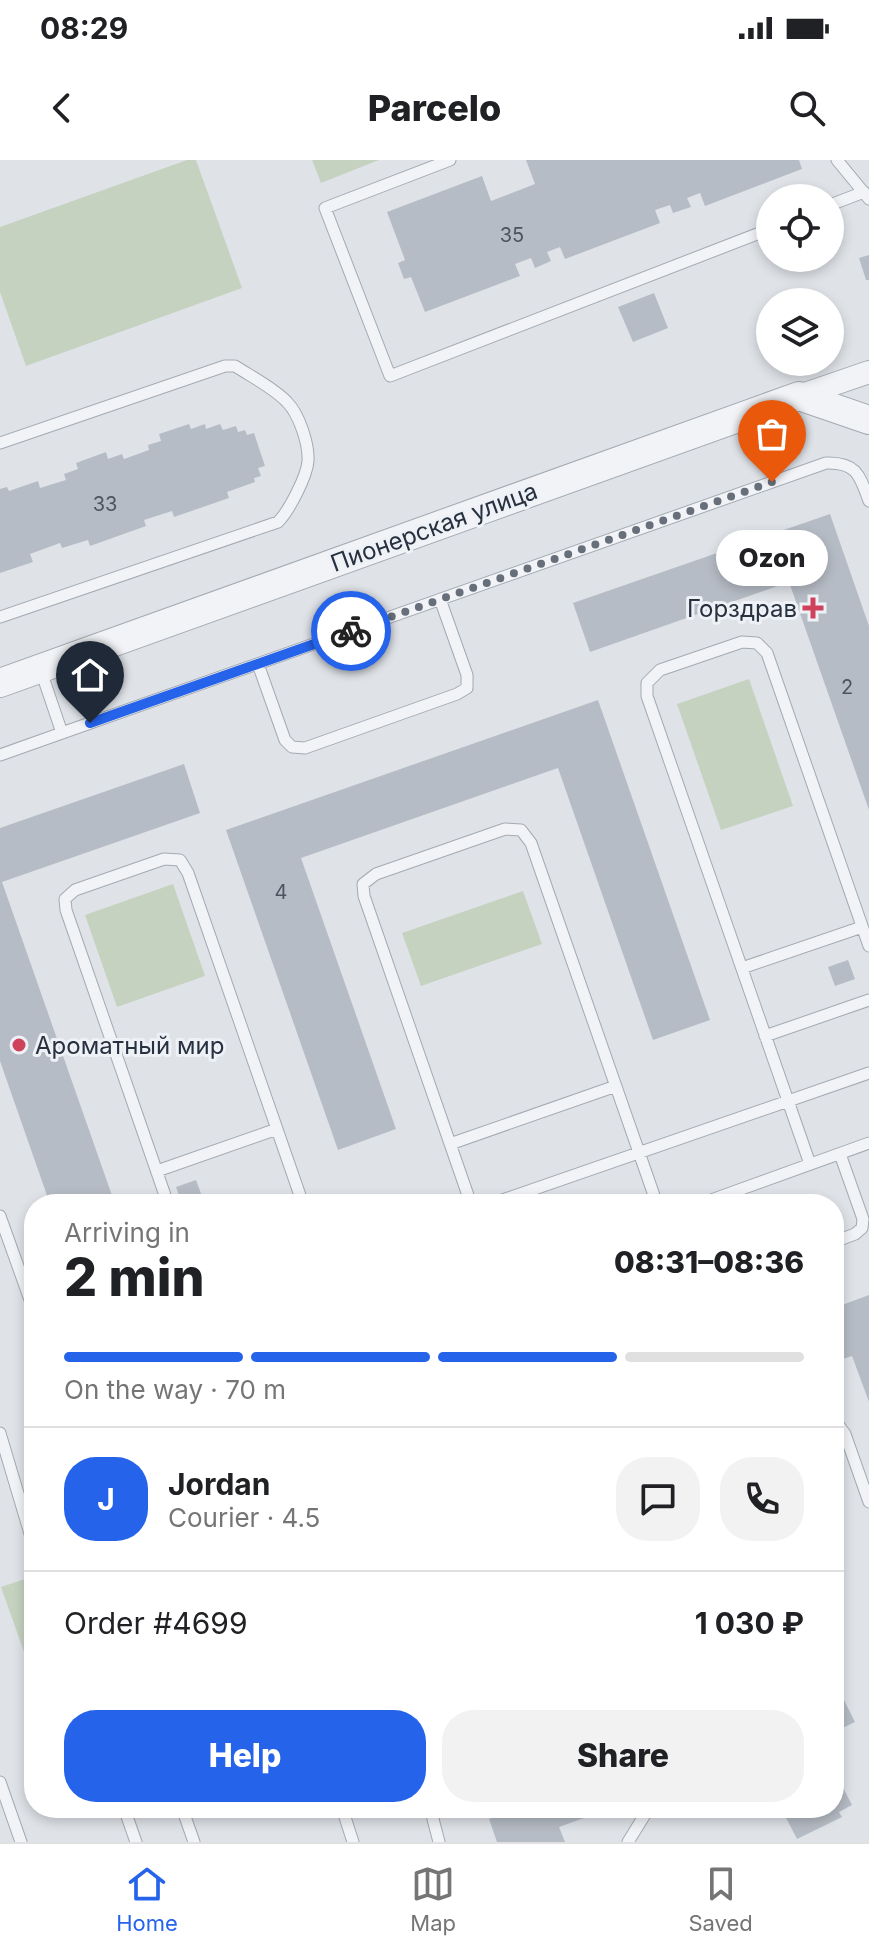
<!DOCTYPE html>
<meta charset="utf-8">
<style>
:root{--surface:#fff;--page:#f2f2f2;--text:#202124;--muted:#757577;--line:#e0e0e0;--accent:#2563eb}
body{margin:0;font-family:Inter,sans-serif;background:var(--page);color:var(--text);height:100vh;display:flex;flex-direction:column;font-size:30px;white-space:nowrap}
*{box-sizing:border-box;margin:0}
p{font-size:26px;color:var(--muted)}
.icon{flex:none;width:44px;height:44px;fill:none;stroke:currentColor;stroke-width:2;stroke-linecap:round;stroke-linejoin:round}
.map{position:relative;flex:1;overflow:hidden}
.sheet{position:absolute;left:24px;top:1034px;width:820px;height:624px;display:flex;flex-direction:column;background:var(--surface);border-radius:32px;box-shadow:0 4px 12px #0003}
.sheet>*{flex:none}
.fabs{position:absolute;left:756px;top:24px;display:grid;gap:16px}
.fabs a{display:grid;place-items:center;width:88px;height:88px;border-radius:50%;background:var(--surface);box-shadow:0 4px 12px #0003;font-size:40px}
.pin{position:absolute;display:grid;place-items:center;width:68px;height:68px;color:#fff;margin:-82px -34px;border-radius:50% 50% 50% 0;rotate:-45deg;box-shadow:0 0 8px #0007}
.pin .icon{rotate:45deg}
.courier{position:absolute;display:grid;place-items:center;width:80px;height:80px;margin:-40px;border:6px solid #2563eb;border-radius:50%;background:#fff;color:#222;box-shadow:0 2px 10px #0007}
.bubble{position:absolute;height:56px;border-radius:28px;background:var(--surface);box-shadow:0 4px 12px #0003;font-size:26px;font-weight:800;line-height:56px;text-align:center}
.overview em{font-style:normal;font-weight:800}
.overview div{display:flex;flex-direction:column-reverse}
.overview{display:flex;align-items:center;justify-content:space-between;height:136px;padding:0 40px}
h1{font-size:52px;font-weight:800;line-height:60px}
.bar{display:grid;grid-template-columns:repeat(4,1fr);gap:12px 8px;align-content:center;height:96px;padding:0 40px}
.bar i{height:10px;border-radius:6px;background:var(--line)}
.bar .selected{background:var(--accent)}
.bar p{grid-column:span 4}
.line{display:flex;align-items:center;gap:20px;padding:0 40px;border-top:2px solid var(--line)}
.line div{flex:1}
.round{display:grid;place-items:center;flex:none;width:84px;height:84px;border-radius:32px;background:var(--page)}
.cta{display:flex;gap:16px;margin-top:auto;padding:16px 40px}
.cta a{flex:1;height:92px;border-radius:32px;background:var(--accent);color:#fff;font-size:32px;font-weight:800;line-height:92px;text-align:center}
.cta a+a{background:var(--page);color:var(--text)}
.status{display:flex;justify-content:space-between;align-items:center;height:56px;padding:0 40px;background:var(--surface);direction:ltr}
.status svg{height:22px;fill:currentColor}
header{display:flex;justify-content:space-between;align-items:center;height:104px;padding:0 40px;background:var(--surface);font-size:36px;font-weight:800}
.tab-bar{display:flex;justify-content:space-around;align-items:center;height:112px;border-top:2px solid var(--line);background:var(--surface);font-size:22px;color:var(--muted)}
.tab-bar a{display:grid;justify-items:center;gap:4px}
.tab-bar .selected{color:var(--accent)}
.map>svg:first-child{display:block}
.green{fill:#c5d2c0}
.building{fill:#b6bcc5}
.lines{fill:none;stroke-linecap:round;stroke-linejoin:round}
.service-casing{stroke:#a4aab2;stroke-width:13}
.minor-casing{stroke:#a4aab2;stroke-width:24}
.tertiary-casing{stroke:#a4aab2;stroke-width:30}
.service{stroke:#f1f3f6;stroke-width:11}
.minor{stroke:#f1f3f6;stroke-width:22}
.tertiary{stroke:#f1f3f6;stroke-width:28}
.done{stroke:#676f7a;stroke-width:8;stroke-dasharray:0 14.4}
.route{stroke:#2563eb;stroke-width:10}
.poi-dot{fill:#cf425b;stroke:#eef1f6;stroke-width:3}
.labels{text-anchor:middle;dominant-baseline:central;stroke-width:6;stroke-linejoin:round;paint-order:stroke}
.number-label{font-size:20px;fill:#4b5460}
.street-label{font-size:24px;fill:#27313f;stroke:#eef1f6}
.poi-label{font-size:24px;fill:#27313f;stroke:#eef1f6;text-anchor:end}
</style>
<div class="status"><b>08:29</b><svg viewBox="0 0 49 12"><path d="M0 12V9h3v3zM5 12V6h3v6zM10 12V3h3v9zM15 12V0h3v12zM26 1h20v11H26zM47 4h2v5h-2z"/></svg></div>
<header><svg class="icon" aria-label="back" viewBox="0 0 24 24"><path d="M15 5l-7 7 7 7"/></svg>Parcelo<svg class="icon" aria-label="search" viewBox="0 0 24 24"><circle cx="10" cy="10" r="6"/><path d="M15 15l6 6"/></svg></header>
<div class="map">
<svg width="869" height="1682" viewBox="0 0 869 1682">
<rect width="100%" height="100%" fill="#dfe3e8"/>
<!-- green -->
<path class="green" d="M 187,0 L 196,0 L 242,128 L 26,206 L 0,132 L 0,67 Z
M 312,0 L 379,0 L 321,23 Z
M 749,519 L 793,646 L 721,670 L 677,544 Z
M 173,724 L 205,816 L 117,847 L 85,755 Z
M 523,731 L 542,784 L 421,826 L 402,773 Z
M 31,1417 L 34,1425 L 34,1520 L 1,1427 Z"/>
<!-- building -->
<path class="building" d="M 526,0 L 799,0 L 802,9 L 705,46 L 700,33 L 687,38 L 691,47 L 673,53 L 670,45 L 655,50 L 660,63 L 565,99 L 560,87 L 547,92 L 551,101 L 535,108 L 531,98 L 515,104 L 520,116 L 425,152 L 411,117 L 404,119 L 398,103 L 405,100 L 387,52 L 482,16 L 491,41 L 535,24 Z
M 869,95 L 869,120 L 866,120 L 859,98 Z
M 654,133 L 668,168 L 633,182 L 618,147 Z
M 189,264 L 191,269 L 205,264 L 206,269 L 220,264 L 223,270 L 236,266 L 238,272 L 245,270 L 247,275 L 254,273 L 265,306 L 258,308 L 261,316 L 254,318 L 255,322 L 227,332 L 229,338 L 174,357 L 172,351 L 144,360 L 146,366 L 90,386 L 88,380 L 62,388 L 60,383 L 30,394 L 33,402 L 0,413 L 0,329 L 7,327 L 9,331 L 38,321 L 40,328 L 66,320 L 64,314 L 78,309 L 76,303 L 106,292 L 108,299 L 122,294 L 124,299 L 149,290 L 148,285 L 161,281 L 159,274 Z
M 830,354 L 869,466 L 869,650 L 789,422 L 590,492 L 573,443 Z
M 598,540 L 710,860 L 653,880 L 558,608 L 515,623 L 301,698 L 396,969 L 338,990 L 226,670 Z
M 184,604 L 200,653 L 2,722 L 115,1044 L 50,1044 L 0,901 L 0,668 Z
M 848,800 L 855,819 L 835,826 L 828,807 Z
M 196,1020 L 203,1039 L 182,1044 L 176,1027 Z
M 869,1135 L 869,1242 L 852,1196 L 834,1202 L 834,1148 Z
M 834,1520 L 855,1562 L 834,1572 Z
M 834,1610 L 852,1645 L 839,1652 L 842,1657 L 797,1679 L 781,1648 L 834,1648 Z
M 518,1648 L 596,1648 L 598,1653 L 559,1667 L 565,1682 L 497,1682 L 489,1659 Z"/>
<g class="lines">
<!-- service casing -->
<g class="service-casing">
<path id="service" d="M 450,0 L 325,48 L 390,216 L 770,69
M 837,0 L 869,39
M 830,45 L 864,32
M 0,283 L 225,206 L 235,206 C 252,217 274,228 287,242 C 299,254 309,284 308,301 C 307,316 289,351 278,362 L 0,457
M 258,504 L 285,580 L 292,587 L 305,588 L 457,534 L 467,528 L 467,515 L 440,439
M 62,573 L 826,303 C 857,302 860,316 869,341
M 0,595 L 62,573 L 40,508
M 742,808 L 862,767
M 765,876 L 869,840
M 450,984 L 616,926
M 810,1004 L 647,536 L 647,523 L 660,510 L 742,482 L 757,483 L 767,493 L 869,786
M 157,1011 L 277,969
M 168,1044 L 66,750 L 65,739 L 75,730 L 164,699 L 180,700 L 188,713 L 303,1044
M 286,1044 L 301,1039
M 471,1044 L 364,736 L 363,724 L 376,714 L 505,669 L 521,670 L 531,683 L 657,1044
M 491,1044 L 869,913
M 700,1044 L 869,983
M 0,1056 L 34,1151
M 834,1082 L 855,1074 L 862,1068 L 863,1059 L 840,994
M 834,1259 L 845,1274 L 869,1342
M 0,1273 L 34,1387
M 0,1622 L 21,1682
M 124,1648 L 136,1682
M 182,1648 L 194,1682
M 342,1648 L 353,1682
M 436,1648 L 433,1659 L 439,1682
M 628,1682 L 649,1648"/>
</g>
<!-- minor casing -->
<g class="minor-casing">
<path id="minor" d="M 799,236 L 869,212"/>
</g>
<!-- tertiary casing -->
<g class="tertiary-casing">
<path id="tertiary" d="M 0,523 L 799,236 L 869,260"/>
</g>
<!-- service -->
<use href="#service" class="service"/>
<!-- minor -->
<use href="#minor" class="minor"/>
<!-- tertiary -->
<use href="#tertiary" class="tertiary"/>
</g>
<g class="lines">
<!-- done -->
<path class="done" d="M 351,471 L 772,322"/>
<!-- route -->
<path class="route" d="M 90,563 L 351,471"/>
</g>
<!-- markers -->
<g class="poi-dot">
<path d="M809 436h8v8h8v8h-8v8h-8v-8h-8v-8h8z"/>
<circle cx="19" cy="885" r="8"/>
</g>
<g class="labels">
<!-- number labels -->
<g class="number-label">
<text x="512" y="75">35</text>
<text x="105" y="344">33</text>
<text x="847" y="527">2</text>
<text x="281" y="732">4</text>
</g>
<!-- street labels -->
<g class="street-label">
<text transform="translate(434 367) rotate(-20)">Пионерская улица</text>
</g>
<!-- poi labels -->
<g class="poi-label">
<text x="797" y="448">Горздрав</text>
<text x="35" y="885" text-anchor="start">Ароматный мир</text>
</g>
</g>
</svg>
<div class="fabs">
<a><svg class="icon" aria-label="locate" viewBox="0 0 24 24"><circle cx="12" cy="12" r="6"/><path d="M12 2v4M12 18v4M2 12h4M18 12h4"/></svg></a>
<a><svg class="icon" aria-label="layers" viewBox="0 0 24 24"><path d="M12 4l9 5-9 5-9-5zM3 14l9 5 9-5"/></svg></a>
</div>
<div class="pin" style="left:772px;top:322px;background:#ea580c"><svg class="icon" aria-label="bag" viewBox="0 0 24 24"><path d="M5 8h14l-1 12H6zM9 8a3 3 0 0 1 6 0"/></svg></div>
<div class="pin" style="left:90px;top:563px;background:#1f2937"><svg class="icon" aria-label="home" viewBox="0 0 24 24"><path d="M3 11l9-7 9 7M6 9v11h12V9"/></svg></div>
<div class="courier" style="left:351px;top:471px"><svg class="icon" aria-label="bike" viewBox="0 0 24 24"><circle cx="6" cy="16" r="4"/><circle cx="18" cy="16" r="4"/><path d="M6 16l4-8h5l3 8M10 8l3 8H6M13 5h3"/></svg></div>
<div class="bubble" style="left:716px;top:370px;width:112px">Ozon</div>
<section class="sheet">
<div class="overview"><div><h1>2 min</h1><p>Arriving in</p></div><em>08:31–08:36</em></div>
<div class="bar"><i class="selected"></i><i class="selected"></i><i class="selected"></i><i></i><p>On the way · 70 m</p></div>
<div class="line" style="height:144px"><b class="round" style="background:var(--accent);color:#fff">J</b><div><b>Jordan</b><p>Courier · 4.5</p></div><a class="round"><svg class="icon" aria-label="chat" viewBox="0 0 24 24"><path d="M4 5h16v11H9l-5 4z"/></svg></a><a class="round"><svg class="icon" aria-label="phone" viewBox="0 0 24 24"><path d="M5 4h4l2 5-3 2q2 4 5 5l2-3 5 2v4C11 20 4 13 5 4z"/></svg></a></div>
<div class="line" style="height:104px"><div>Order #4699</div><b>1 030 ₽</b></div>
<div class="cta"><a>Help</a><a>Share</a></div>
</section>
</div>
<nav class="tab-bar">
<a class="selected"><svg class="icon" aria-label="home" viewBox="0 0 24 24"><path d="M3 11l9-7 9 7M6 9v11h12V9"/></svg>Home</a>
<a><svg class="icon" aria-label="map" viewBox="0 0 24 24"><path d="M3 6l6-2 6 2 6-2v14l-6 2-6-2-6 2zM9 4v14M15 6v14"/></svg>Map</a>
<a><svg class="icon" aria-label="saved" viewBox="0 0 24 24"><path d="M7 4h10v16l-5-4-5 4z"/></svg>Saved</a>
</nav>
